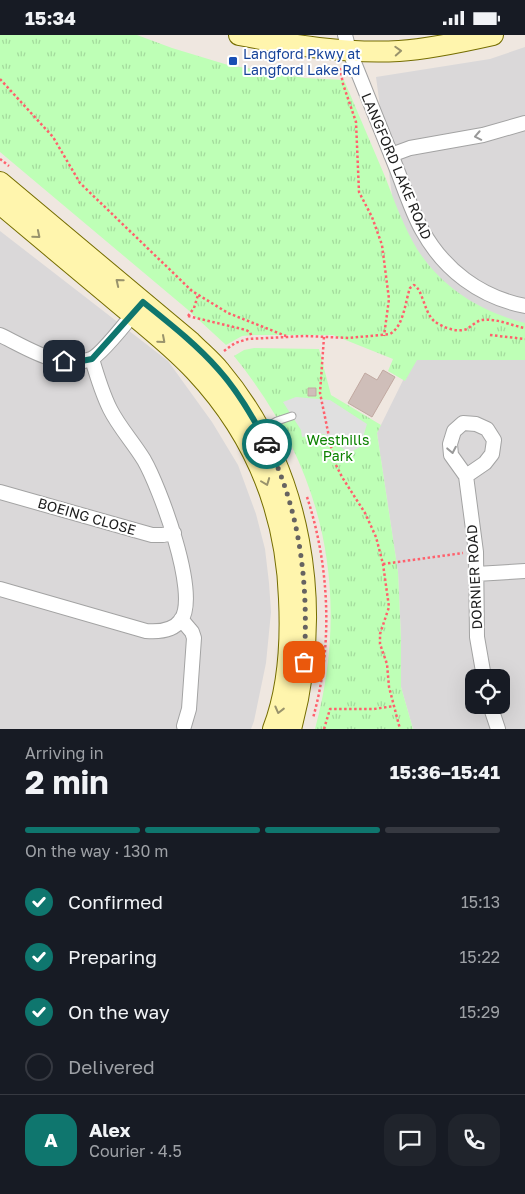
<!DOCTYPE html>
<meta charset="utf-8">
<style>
:root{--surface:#171b24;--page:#20242c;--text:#f1f3f6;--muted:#9ea1a6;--line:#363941;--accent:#0f766e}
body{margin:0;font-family:"Golos Text",sans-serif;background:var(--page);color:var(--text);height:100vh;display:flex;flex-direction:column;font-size:19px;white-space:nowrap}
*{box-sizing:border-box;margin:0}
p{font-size:16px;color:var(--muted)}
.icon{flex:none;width:28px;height:28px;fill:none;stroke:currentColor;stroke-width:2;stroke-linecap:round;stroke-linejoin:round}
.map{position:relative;height:694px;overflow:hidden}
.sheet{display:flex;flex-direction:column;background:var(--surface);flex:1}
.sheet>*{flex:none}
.buttons{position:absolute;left:465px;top:634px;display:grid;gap:10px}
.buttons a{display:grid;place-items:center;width:45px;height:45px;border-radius:10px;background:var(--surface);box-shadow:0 5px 20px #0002;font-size:25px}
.pin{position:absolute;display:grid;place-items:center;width:42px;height:42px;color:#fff;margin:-21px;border-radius:10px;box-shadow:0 2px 8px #0006}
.courier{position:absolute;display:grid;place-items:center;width:50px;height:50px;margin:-25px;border:4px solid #0f766e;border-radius:50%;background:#fff;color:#222;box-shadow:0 1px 6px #0007}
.overview em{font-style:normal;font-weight:700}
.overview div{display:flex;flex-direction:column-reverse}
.overview{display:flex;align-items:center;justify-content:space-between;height:85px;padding:0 25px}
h1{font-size:32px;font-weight:700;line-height:38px}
.bar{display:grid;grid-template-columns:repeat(4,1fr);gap:8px 5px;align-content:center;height:60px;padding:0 25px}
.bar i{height:6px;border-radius:4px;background:var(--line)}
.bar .on{background:var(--accent)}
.bar p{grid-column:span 4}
.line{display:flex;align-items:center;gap:12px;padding:0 25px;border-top:1px solid var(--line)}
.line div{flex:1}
.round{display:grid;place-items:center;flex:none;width:52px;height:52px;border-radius:15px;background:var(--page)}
ol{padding:0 25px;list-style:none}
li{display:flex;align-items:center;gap:15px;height:55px}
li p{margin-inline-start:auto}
li .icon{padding:5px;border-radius:50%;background:var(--accent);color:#fff;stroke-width:4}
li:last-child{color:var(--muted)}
li i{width:28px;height:28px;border:2px solid var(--line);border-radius:50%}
.status{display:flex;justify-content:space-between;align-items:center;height:35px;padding:0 25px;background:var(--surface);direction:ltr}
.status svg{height:14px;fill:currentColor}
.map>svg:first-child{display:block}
.residential{fill:#dad8d9;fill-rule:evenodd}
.park{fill:url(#park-tufts)}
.parking{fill:#e0e0e0}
.building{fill:#cfbeb9;stroke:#c1a9a1}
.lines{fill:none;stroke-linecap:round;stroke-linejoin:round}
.service-casing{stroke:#a3a3a3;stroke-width:9}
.minor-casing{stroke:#a3a3a3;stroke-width:16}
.secondary-casing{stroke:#756d00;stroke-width:22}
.path{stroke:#ff606c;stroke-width:2.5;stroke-dasharray:2.5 2.5;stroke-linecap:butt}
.service{stroke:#fff;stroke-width:7}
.minor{stroke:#fff;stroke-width:14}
.secondary{stroke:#fff5ad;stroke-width:20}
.oneway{stroke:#99936c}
.oneway2{stroke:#999}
.done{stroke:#666361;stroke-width:5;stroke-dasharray:0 9}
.route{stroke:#0f766e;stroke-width:6}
.transit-dot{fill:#1a4fb4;stroke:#fff;stroke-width:2}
.labels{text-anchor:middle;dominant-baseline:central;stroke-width:4;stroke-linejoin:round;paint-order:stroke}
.transit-label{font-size:14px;fill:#164399;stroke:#fff;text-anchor:start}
.street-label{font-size:14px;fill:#1c1c1c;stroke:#fff}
.park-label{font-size:14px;fill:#0d8300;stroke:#fff}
</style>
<div class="status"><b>15:34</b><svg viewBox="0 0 49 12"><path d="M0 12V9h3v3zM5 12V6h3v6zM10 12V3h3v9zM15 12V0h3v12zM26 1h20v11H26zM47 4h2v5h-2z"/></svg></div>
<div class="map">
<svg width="525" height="694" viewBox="0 0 525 694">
<defs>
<pattern id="park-tufts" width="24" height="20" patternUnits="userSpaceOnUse" patternTransform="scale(1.25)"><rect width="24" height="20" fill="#beffb6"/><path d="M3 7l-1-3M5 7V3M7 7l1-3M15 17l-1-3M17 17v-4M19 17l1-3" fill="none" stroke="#a3da9c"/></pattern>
</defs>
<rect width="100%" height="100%" fill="#efe7e0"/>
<!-- residential -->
<path class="residential" d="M 525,12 L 525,694 L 413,694 L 401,652 L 401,603 L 398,537 L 377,398 L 414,323 L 376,42 L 490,24 ZM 474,642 L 501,642 L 501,670 L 474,670 Z
M 0,196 L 168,326 L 212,387 L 238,430 L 256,479 L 265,514 L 269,548 L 271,577 L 266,628 L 254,686 L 251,694 L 0,694 Z"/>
<!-- park -->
<path class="park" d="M 0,0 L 137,0 L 172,13 L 228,30 L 305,43 L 344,45 C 358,78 372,111 386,144 C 395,168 404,192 417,214 C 442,253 481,277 525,288 L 525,325 L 417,325 L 405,346 L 388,336 L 393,324 L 333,300 L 254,300 L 242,301 L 226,310 L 187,274 L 0,117 Z
M 254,313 L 319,314 L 331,360 L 381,390 L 377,398 L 398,537 L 401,603 L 401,652 L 413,694 L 315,694 C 352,556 323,431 234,321 L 244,315 Z"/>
<!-- parking -->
<path class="parking" d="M 296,362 L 330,365 L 367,389 L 360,412 L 351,417 L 346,416 L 324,399 L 302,402 L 301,395 L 283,367 Z"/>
<!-- building -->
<path class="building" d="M 383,335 L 395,342 L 372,382 L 348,368 L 365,338 L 377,345 Z
M 308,353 L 316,353 L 316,361 L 308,361 Z"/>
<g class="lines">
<!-- service casing -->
<g class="service-casing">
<path id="service" d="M 261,395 L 277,386 L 292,381"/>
</g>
<!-- minor casing -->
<g class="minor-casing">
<path id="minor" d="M 345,0 L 349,15 C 365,54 380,93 396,132 C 404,152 411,175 422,195 C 444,235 480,262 525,271
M 391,120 L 410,113 L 483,100 L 525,88
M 0,300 C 26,312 60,336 91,324 C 101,320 130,283 138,273
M 466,441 L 485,428 L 492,419 L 494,405 L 487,394 L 476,389 L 463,388 L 454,396 L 450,409 L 451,420 L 466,441 L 476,517 L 477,602 L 484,642
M 0,457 L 152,500 L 163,500 L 174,498
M 476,539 L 525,536
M 0,554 L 146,596 C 158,597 173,596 181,585 C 200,559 159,451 144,425 C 133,407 119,392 110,374 C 102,358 97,341 92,324
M 181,584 L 192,597 L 194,603 L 189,674 L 184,691
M 490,670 L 498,694"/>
</g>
<!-- secondary casing -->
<g class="secondary-casing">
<path id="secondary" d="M 239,0 C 291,10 346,19 399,16 C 430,14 462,7 493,0
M 0,147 L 191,307 C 201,317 212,326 220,336 C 303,435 324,571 291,694
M 0,169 C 37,200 73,230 110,261 C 138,285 169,308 195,336 C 255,400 286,476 289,564 C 291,605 288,655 273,694"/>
</g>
<!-- path -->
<path class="path" d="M 340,33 L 343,49 L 356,87 L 359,157 L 372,182 L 382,210 L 389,264 L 384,301
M 0,44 L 53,102 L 80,148 L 192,256 L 228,278 L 286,301
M 0,124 L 9,131
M 188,281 L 246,295 L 250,297 L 252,303
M 188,281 L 194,273 L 198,260
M 490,300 L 525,304
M 324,302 L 320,358 L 334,426 L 342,442 L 365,478 L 376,502 L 383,529 L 389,572 L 380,599 L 380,609 L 387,629 L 389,652 L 400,694
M 224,316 L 235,308 L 248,304 L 305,301 L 349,303 L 390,299 C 404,291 405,267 410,253 L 414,250 C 423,255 424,277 434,286 C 442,292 456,298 467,294 C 472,291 477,285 483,285 C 497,283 512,291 525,293
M 307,462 C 330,532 333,612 313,683
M 383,529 L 463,518
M 324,694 L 330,674 L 374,674 L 394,671"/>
<!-- service -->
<use href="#service" class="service"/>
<!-- minor -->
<use href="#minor" class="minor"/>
<!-- secondary -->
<use href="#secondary" class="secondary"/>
</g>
<!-- one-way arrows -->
<defs><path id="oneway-chevron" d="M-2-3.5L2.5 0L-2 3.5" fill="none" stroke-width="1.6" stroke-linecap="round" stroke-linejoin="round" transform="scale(1.25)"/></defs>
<g class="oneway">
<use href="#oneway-chevron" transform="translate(398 16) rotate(-3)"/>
<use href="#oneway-chevron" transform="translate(37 200) rotate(40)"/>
<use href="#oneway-chevron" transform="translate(119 247) rotate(-141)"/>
<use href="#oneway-chevron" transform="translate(162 305) rotate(41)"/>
<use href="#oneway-chevron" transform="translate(266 447) rotate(69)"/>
<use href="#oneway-chevron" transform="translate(279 675) rotate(104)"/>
</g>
<g class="oneway2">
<use href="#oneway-chevron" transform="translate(478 101) rotate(169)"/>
<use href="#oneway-chevron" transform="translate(452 415) rotate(79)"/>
</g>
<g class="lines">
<!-- done -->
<path class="done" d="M 267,409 C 301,476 309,553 304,627"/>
<!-- route -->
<path class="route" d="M 64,326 L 76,327 L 92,324 L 143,267 C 169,288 196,309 218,334 C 238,356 253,382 267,409"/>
</g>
<!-- markers -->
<rect class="transit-dot" x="228" y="21" width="10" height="10" rx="2.5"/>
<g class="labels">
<!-- transit labels -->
<g class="transit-label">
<text x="243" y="18">Langford Pkwy at<tspan x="243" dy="16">Langford Lake Rd</tspan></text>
</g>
<!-- street labels -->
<g class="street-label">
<text transform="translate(397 131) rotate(67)">LANGFORD LAKE ROAD</text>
<text transform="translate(87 481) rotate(16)">BOEING CLOSE</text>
<text transform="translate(474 542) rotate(-93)">DORNIER ROAD</text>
</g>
<!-- park labels -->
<g class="park-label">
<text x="338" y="404">Westhills<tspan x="338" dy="16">Park</tspan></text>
</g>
</g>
</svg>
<div class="buttons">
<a><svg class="icon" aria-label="locate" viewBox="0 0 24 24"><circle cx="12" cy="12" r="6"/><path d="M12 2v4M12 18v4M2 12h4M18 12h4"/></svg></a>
</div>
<div class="pin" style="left:304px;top:627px;background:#ea580c"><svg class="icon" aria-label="bag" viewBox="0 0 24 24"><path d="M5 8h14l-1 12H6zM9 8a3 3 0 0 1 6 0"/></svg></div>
<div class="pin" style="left:64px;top:326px;background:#1f2937"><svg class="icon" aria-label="home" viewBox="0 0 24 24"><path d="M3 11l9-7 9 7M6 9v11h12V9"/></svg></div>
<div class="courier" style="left:267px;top:409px"><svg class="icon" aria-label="car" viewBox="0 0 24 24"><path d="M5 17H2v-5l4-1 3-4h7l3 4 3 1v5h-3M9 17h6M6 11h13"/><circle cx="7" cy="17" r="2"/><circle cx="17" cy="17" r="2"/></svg></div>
</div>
<section class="sheet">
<div class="overview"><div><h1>2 min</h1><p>Arriving in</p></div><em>15:36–15:41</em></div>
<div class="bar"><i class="on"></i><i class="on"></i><i class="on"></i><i></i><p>On the way · 130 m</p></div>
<ol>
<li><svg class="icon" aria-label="check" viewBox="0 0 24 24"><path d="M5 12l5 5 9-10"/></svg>Confirmed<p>15:13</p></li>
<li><svg class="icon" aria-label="check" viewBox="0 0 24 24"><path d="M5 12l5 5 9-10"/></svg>Preparing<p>15:22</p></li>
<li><svg class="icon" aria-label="check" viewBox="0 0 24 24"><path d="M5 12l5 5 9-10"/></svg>On the way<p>15:29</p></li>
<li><i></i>Delivered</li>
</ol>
<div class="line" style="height:90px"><b class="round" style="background:var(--accent);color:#fff">A</b><div><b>Alex</b><p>Courier · 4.5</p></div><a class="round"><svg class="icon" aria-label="chat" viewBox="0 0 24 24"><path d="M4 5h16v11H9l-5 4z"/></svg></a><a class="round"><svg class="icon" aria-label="phone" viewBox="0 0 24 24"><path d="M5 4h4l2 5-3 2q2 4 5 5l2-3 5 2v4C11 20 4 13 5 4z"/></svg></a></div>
</section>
